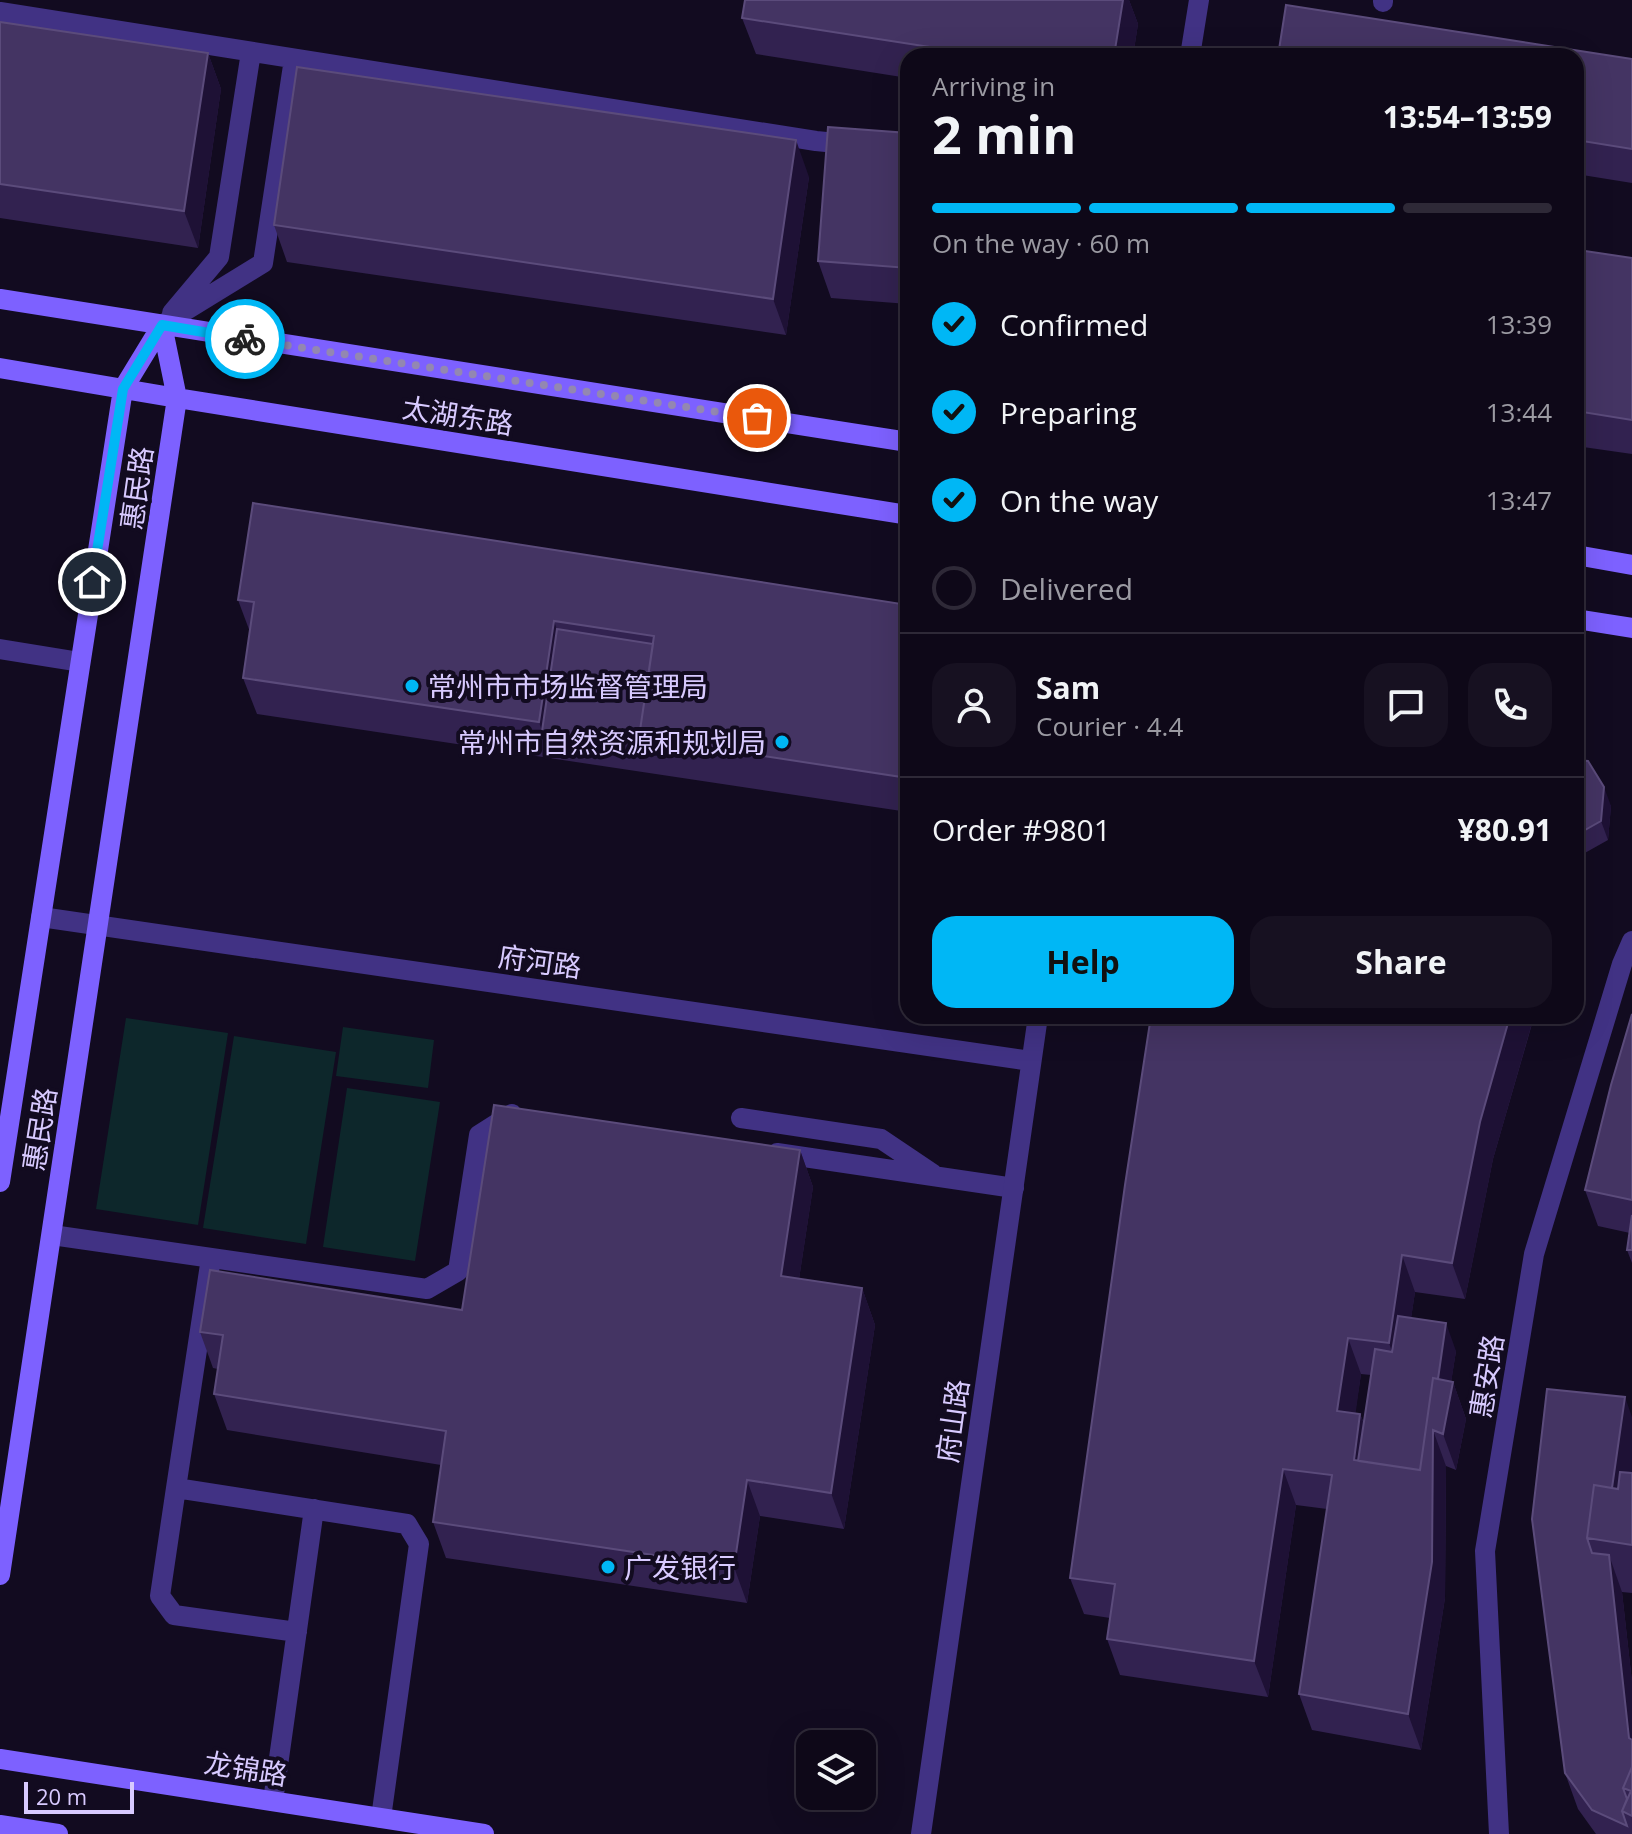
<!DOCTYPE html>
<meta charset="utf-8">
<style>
:root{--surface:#0e0818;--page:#171121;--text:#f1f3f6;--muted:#9b9aa2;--line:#2e2937;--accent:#00b7f5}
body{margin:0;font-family:"Open Sans","Noto Sans SC",sans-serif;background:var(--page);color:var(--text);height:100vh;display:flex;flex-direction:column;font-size:30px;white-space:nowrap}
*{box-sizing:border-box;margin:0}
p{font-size:26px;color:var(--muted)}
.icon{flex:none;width:44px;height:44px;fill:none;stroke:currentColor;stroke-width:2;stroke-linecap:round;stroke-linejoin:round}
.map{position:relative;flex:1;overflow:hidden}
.sheet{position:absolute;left:900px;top:48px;width:684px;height:976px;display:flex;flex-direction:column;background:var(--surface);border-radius:24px;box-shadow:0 8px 32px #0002,0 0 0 2px var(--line)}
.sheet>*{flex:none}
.controls{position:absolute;left:796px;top:1730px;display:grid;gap:16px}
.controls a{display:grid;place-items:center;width:80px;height:80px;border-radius:16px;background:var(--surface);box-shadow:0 8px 32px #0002,0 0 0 2px var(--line);font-size:40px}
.scale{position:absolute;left:24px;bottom:20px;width:110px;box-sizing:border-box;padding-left:8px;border:4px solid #d8caff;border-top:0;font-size:22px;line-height:28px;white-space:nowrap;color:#d8caff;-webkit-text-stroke:6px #120b20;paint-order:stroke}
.pin{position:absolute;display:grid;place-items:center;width:68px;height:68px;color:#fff;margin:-34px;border:4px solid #fff;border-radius:50%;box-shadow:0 2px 8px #0007}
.courier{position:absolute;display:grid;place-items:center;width:80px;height:80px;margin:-40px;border:6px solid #00b7f5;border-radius:50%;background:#fff;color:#222;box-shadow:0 2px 10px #0007}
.head em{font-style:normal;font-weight:700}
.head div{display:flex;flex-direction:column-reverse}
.head{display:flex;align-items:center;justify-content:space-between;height:136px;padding:0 32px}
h1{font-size:52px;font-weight:700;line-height:60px}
.bar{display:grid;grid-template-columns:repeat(4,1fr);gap:12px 8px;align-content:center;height:96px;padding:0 32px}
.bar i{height:10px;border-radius:6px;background:var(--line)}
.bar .selected{background:var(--accent)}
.bar p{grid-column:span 4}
.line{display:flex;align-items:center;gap:20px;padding:0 32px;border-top:2px solid var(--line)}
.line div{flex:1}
.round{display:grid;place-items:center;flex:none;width:84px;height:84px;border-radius:24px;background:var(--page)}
ol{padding:0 32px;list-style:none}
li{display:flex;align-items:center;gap:24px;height:88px}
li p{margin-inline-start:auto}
li .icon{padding:8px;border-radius:50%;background:var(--accent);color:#111;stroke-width:4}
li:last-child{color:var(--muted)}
li i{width:44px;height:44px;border:4px solid var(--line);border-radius:50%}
.cta{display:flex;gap:16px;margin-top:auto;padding:16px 32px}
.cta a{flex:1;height:92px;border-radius:24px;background:var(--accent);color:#111;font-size:32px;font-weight:700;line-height:92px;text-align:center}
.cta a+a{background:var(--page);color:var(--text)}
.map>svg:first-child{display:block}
.green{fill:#0d272b}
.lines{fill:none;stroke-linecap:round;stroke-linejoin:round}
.lane{stroke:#413284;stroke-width:20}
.street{stroke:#413284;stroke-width:20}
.secondary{stroke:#7d61ff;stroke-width:20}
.wall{fill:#322250;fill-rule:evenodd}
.shaded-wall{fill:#1e1135}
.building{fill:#443463;stroke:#5b4b7b;stroke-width:2}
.done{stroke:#9387b1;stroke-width:8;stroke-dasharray:0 14.4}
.route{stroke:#00b7f5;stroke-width:10}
.poi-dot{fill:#00b7f5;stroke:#120b20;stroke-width:3}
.labels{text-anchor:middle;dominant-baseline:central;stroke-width:8;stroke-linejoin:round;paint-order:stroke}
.street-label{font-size:28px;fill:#d8caff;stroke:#120b20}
.poi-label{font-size:28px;fill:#d8caff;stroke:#120b20;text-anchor:start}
</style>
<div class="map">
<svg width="1632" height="1834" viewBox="0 0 1632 1834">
<rect width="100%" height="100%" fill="#120b20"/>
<!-- green -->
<path class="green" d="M 126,1018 L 228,1033 L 198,1225 L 96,1209 Z
M 343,1027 L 434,1040 L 428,1088 L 336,1076 Z
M 234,1036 L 336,1052 L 306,1244 L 203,1228 Z
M 347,1088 L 440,1102 L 415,1261 L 323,1247 Z"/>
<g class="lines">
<!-- lane -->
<path class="lane" d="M 1383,2 L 1383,0
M 0,12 L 816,141 L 908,150
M 1576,261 L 1632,269
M 172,313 L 219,257 L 251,52
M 162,325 L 263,263 L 294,59
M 0,649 L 80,662
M 741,1118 L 881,1139 L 933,1174
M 777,1153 L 1014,1188
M 52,1235 L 427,1289 L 458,1271 L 479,1135 L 512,1114
M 211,1258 L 176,1488 L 407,1524 L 419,1544 L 381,1818
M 176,1488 L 160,1596 L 174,1615 L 297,1632
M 273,1801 L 314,1509"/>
<!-- street -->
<path class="street" d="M 1190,56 L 1199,0
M 41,917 L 1031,1061
M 921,1834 L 1038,1016
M 1499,1834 L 1485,1551 L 1534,1254 L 1622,964 L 1632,941"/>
<!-- secondary -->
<path class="secondary" d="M 0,299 L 908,442
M 0,368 L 177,398 L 908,515
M 1576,555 L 1632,565
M 1576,619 L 1632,628
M 0,1182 L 123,389 L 162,325
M 0,1575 L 177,398 L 162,325
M 0,1759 L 484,1834
M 0,1825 L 58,1834"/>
</g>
<!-- wall -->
<path class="wall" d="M 745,0 L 1129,0 L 1138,24 L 1133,56 L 908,56 L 908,78 L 756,54 L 742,18 Z
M 0,22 L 208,53 L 221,89 L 198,248 L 0,218 Z
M 1576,56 L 1632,59 L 1632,183 L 1576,174 Z
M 908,133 L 908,304 L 831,298 L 818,261 Z
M 809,177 L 786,335 L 287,262 L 274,225 Z
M 1632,258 L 1632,454 L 1576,446 L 1576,312 Z
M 238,600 L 908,605 L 908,812 L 257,714 L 243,678 L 250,632 Z
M 1576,760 L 1611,806 L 1608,840 L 1583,854 L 1577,854 L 1576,861 Z
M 1632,1014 L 1632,1263 L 1627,1250 L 1630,1233 L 1598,1226 L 1585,1190 Z
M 1532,1024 L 1493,1159 L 1465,1299 L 1415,1292 L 1411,1318 L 1456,1351 L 1451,1382 L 1453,1382 L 1466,1419 L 1456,1470 L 1446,1466 L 1445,1598 L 1421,1750 L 1312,1730 L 1299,1694 L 1327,1509 L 1296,1505 L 1268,1697 L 1120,1675 L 1107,1639 L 1110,1618 L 1084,1614 L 1070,1578 ZM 1361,1374 L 1371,1375 L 1364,1423 L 1360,1414 L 1355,1413 Z
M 800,1150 L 813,1187 L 799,1279 L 862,1288 L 875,1325 L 844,1529 L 760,1516 L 747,1603 L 446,1558 L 433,1522 L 441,1465 L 227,1430 L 214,1394 L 218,1369 L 213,1368 L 200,1332 L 462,1310 Z
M 1632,1417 L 1632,1593 L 1622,1592 L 1632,1682 L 1632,1834 L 1596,1834 L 1578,1809 L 1565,1773 L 1532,1519 Z"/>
<!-- shaded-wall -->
<path class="shaded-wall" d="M 1123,0 L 1129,0 L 1138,24 L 1133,56 L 1114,56 Z
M 208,53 L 221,89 L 198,248 L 184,211 Z
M 796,140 L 809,177 L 786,335 L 773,299 Z
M 554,621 L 567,657 L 542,731 L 539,722 Z
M 1604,787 L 1611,806 L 1608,840 L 1601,821 Z
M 1510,1016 L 1534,1016 L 1493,1159 L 1465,1299 L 1452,1263 L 1480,1122 Z
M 800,1150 L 813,1187 L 794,1312 L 781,1276 Z
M 1402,1255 L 1415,1292 L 1402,1380 L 1389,1343 Z
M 862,1288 L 875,1325 L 844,1529 L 831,1493 Z
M 1446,1323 L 1456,1351 L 1445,1422 L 1453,1382 L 1466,1419 L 1456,1470 L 1443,1434 L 1433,1430 L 1446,1466 L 1445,1598 L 1421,1750 L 1408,1714 L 1423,1478 Z
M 1348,1338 L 1361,1374 L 1351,1447 L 1337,1411 Z
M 1625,1397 L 1632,1417 L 1632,1474 L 1610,1502 Z
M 1360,1414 L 1374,1450 L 1371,1470 L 1354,1460 Z
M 1283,1469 L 1296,1505 L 1268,1697 L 1254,1661 Z
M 747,1480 L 760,1516 L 747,1603 L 734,1567 Z
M 1609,1555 L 1622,1592 L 1632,1682 L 1632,1747 L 1629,1738 Z"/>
<!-- building -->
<path class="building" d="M 745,0 L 1123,0 L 1114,56 L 988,56 L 742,18 Z
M 1286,5 L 1632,59 L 1632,149 L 1576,140 L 1576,56 L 1278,56 Z
M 0,22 L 208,53 L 184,211 L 0,184 Z
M 297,67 L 796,140 L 773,299 L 274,225 Z
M 828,127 L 908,133 L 908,268 L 818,261 Z
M 1585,251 L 1632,258 L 1632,420 L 1576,411 L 1576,312 Z
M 253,503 L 908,605 L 908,778 L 639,737 L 654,636 L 554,621 L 539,722 L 243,678 L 254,602 L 238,600 Z
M 557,629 L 653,644 L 639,737 L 642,745 L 542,731 Z
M 1576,760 L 1588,761 L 1604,787 L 1601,821 L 1576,835 Z
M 1632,1014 L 1632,1200 L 1585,1190 L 1611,1085 Z
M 1151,1016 L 1510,1016 L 1480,1122 L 1452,1263 L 1402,1255 L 1389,1343 L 1348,1338 L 1337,1411 L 1360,1414 L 1354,1460 L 1420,1470 L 1433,1378 L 1453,1382 L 1443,1434 L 1433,1430 L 1432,1562 L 1408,1714 L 1299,1694 L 1332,1475 L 1283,1469 L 1254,1661 L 1107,1639 L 1115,1584 L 1070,1578 L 1125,1185 Z
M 494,1105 L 800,1150 L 781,1276 L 862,1288 L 831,1493 L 747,1480 L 734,1567 L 433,1522 L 446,1431 L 214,1394 L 223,1335 L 200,1332 L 210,1270 L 462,1310 Z
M 1632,1215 L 1632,1250 L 1627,1250 Z
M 1398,1316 L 1446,1323 L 1438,1379 L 1433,1378 L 1420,1470 L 1358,1461 L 1375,1349 L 1392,1352 Z
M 1547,1389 L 1625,1397 L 1612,1488 L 1594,1485 L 1587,1538 L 1592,1553 L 1609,1555 L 1629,1738 L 1632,1740 L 1632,1767 L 1623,1788 L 1627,1799 L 1622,1811 L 1627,1826 L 1592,1810 L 1565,1773 L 1532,1519 Z
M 1620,1472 L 1632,1473 L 1632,1545 L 1587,1538 L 1594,1485 L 1618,1489 Z
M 1632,1767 L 1632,1816 L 1622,1811 L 1631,1791 L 1623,1788 Z"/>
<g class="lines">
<!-- done -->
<path class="done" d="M 245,339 L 757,418"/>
<!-- route -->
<path class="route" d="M 92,582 L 123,389 L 162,325 L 245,339"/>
</g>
<!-- markers -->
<g class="poi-dot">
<circle cx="412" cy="686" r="8"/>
<circle cx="782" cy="742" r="8"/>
<circle cx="608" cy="1567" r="8"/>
</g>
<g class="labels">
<!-- street labels -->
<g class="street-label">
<text transform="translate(458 415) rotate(9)">太湖东路</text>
<text transform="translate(136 488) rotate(-82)">惠民路</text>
<text transform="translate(540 961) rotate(8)">府河路</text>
<text transform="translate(39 1129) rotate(-81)">惠民路</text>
<text transform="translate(1486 1376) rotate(-81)">惠安路</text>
<text transform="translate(952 1421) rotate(-82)">府山路</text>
<text transform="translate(246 1768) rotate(9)">龙锦路</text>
</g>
<!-- poi labels -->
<g class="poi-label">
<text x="428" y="686">常州市市场监督管理局</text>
<text x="766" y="742" text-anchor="end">常州市自然资源和规划局</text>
<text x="624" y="1567">广发银行</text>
</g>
</g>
</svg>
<div class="controls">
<a><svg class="icon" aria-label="layers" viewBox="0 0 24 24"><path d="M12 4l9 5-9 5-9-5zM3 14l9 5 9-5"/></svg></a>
</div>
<div class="scale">20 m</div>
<div class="pin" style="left:757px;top:418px;background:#ea580c"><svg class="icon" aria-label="bag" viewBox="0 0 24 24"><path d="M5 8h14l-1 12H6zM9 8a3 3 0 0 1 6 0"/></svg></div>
<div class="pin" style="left:92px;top:582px;background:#1f2937"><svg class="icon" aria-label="home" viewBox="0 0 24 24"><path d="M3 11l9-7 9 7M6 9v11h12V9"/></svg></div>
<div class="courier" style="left:245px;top:339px"><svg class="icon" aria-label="bike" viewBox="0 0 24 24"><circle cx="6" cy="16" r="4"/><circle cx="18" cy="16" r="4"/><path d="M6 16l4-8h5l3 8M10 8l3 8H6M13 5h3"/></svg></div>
<section class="sheet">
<div class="head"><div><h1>2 min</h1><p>Arriving in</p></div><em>13:54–13:59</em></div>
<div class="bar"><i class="selected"></i><i class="selected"></i><i class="selected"></i><i></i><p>On the way · 60 m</p></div>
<ol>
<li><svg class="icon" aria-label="check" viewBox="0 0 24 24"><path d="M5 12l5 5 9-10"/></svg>Confirmed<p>13:39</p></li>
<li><svg class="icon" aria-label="check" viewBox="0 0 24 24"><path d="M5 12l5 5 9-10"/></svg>Preparing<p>13:44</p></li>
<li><svg class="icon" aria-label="check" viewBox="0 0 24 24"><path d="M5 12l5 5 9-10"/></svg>On the way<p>13:47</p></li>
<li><i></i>Delivered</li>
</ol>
<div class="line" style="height:144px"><a class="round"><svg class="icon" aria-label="person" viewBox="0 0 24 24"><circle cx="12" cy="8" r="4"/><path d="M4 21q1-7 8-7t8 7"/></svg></a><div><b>Sam</b><p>Courier · 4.4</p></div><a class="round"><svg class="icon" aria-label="chat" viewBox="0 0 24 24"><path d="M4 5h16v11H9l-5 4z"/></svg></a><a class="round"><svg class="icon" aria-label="phone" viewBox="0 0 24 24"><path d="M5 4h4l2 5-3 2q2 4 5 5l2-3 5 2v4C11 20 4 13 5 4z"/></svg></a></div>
<div class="line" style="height:104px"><div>Order #9801</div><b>¥80.91</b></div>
<div class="cta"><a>Help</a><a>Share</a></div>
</section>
</div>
